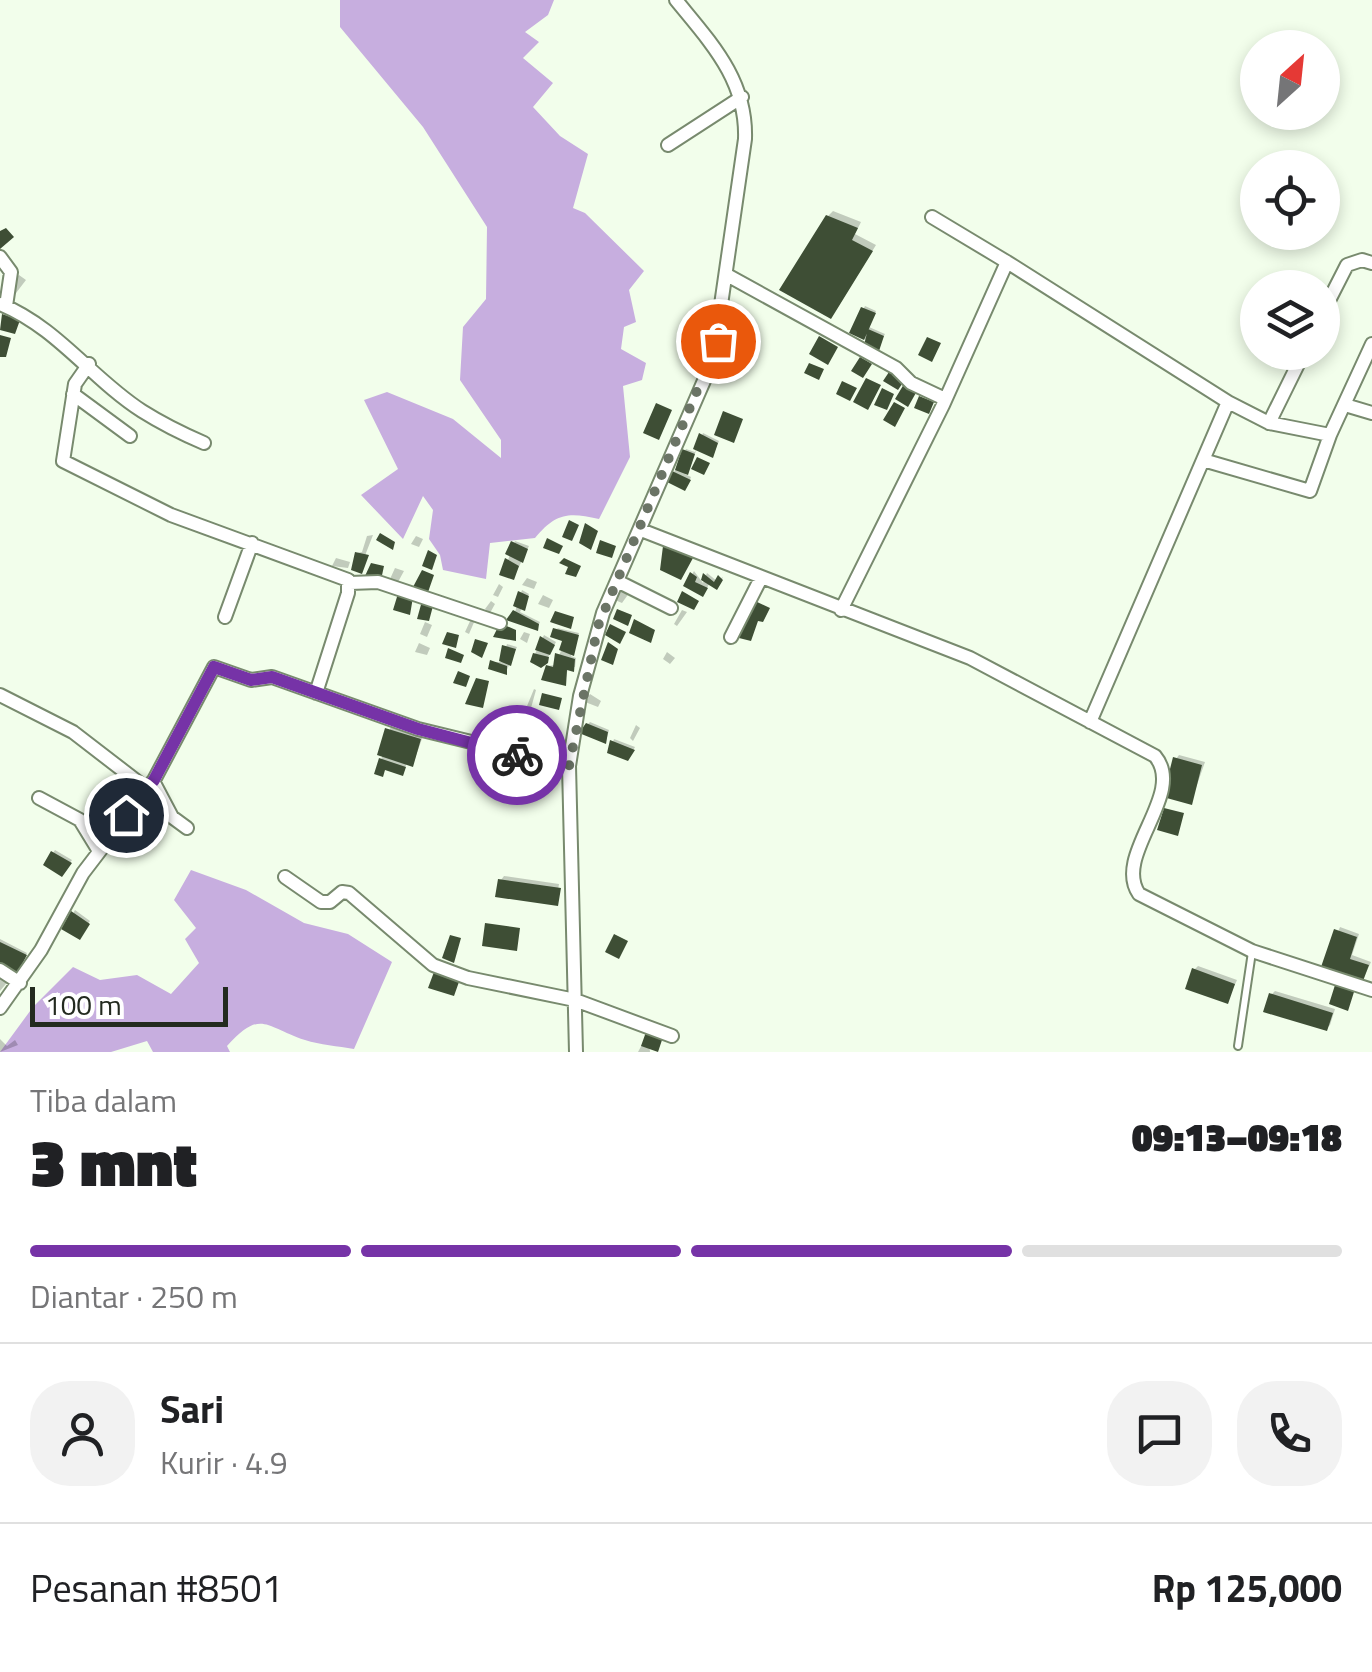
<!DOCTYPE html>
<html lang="id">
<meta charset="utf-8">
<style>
:root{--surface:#fff;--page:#f2f2f2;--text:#202124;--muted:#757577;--line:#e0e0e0;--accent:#7633a7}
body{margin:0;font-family:"Titillium Web",sans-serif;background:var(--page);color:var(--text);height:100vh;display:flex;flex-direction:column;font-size:38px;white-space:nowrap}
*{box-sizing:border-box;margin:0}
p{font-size:32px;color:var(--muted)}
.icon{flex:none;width:55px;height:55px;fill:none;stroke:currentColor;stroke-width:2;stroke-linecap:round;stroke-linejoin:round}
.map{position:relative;height:1052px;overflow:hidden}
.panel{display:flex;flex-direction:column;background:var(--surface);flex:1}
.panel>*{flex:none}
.needle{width:65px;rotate:27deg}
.tools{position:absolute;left:1240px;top:30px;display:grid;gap:20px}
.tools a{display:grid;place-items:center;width:100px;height:100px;border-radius:50%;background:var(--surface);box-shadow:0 5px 15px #0003;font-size:50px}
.scale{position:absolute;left:30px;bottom:25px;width:198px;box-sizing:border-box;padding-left:10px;border:5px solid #232a1f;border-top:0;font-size:28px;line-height:35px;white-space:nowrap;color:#232a1f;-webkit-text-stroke:8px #fff;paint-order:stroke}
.pin{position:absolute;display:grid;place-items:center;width:85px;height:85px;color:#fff;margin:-42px;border:5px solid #fff;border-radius:50%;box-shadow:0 2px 10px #0007}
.courier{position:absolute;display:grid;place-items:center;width:100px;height:100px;margin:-50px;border:8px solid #7633a7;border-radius:50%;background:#fff;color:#222;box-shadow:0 2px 12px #0007}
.overview em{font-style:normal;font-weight:800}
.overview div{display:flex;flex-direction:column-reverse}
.overview{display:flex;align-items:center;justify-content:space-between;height:170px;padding:0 30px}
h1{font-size:65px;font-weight:800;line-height:75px}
.bar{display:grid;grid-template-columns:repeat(4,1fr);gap:15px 10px;align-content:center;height:120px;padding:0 30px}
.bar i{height:12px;border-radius:8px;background:var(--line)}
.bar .current{background:var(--accent)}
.bar p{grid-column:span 4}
.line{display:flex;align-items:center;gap:25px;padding:0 30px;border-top:2px solid var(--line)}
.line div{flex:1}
.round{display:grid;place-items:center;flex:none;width:105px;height:105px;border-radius:40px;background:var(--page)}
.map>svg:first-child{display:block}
.forest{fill:#c7aedf}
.shadow{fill:#0003}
.building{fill:#3e4e35}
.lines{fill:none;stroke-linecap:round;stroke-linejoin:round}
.lane-casing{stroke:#788a6e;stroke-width:10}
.street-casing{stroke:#788a6e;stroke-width:16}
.lane{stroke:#fff;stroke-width:6}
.street{stroke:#fff;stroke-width:12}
.done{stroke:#6b7466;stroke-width:10;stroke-dasharray:0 18}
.route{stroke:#7633a7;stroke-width:12}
</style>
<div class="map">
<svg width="1372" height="1052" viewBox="0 0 1372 1052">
<rect width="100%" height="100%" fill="#f2feeb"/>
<!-- forest -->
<path class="forest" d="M 340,0 L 554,0 L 548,15 L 525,32 L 539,42 L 523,58 L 553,83 L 533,107 L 560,136 L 588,154 L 573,208 L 585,213 L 644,271 L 629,290 L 636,322 L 624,327 L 621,349 L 646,363 L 642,380 L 623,386 L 630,457 L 599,519 C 568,512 556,513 535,538 L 490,543 L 486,579 L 443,570 L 440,555 L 429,539 L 433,510 L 423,496 L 403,539 L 361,495 L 398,469 L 364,400 L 387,392 L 453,419 L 501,458 L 501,440 L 460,380 L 463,327 L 486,299 L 487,227 L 423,127 L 340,27 Z
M 191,870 L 246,890 L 304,923 L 348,934 L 392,962 L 354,1049 C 338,1046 320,1045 305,1040 C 264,1026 261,1009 227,1046 L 230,1052 L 153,1052 L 147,1041 L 111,1052 L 0,1052 L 33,1007 L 73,967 L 100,980 L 137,975 L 171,994 L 199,963 L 185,939 L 196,928 L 174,900 Z"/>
<!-- shadow -->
<path class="shadow" d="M 833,211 L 861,222 L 855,234 L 876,245 L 836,310 L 828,216 Z
M 19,275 L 26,280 L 13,297 L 6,291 Z
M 865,306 L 876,311 L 869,327 L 885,334 L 878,347 L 852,332 Z
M 703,433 L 719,441 L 714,453 L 697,448 L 689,470 L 685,474 L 691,477 L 687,486 L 674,472 L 686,449 L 695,452 Z
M 373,535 L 366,553 L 363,569 L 357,553 L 362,552 L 367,536 Z
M 416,536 L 423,539 L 419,547 L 411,544 Z
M 515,541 L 529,546 L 515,575 L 508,560 Z
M 336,558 L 350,562 L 348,568 L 332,566 Z
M 395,568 L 404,571 L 398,582 L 390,579 Z
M 694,571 L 703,583 L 707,573 L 717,581 L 723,577 L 719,585 L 710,582 L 705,592 L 686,585 Z
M 527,578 L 537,582 L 534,589 L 522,585 Z
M 499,584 L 503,587 L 498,597 L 493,595 Z
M 622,586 L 632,589 L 622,603 L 615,600 Z
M 522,590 L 529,594 L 520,612 L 540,622 L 537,628 L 515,612 Z
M 543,595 L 553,600 L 549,608 L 538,604 Z
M 491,601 L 495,604 L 490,613 L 485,609 Z
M 682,610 L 687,612 L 677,626 L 674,624 Z
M 471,619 L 475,620 L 469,634 L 465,632 Z
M 425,622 L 432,625 L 427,637 L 420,634 Z
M 557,628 L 579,633 L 571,656 L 576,658 L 575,667 L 568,667 L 565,683 L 548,666 L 555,665 L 566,639 Z
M 524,632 L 530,634 L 527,643 L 520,639 Z
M 544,635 L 556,642 L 546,661 L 535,654 Z
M 419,643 L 430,648 L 427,655 L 415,652 Z
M 507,644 L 517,647 L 506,672 L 493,662 L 501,662 Z
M 667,652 L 675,658 L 670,664 L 663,659 Z
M 534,689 L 536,690 L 531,708 L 527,706 Z
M 590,694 L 601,701 L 598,707 L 585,702 Z
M 590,722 L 609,730 L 606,741 L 588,724 Z
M 525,723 L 535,727 L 531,743 L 538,744 L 542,732 L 549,732 L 542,753 L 516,746 Z
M 636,725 L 640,728 L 633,741 L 630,738 Z
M 391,726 L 423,736 L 413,764 L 407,762 L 404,771 L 386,768 L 382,774 L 381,760 Z
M 614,739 L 635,747 L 630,756 L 610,751 Z
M 1179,755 L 1205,762 L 1191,802 L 1176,759 Z
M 55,850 L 72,860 L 62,874 L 46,864 Z
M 504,876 L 559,884 L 556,903 L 501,880 Z
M 75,910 L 90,921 L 81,934 L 65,928 Z
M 1340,927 L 1359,934 L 1352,955 L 1371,962 L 1363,979 L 1324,965 Z
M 0,939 L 27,953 L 15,974 L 0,967 Z
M 1198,966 L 1237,980 L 1227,1002 L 1194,970 Z
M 0,973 L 10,979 L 0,991 Z
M 1275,991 L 1335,1009 L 1330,1025 L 1326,1029 L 1271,995 Z
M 648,1033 L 650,1052 L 638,1052 Z
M 0,1039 L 7,1046 L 15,1040 L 18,1045 L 0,1052 Z"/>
<!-- building -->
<path class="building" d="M 826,215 L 858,228 L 852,240 L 873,251 L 831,319 L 779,290 Z
M 6,228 L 14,237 L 0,249 L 0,231 Z
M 861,307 L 876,313 L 864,340 L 849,333 Z
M 2,314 L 20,320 L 15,334 L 0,330 Z
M 868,329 L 884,336 L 879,351 L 864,345 Z
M 0,335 L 11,338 L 6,357 L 0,357 Z
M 819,336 L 838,347 L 828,365 L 809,354 Z
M 927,337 L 941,343 L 932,362 L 918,355 Z
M 860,357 L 872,364 L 863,378 L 851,371 Z
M 809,363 L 824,369 L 819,380 L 804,373 Z
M 891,369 L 906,378 L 898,390 L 883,381 Z
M 866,378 L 881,385 L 868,410 L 853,402 Z
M 842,381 L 857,388 L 850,401 L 836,394 Z
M 904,384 L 917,391 L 908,407 L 895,399 Z
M 882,388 L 894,394 L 887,410 L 874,405 Z
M 919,396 L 934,402 L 929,414 L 914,408 Z
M 894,402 L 905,408 L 895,427 L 883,420 Z
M 656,403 L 672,410 L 659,440 L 643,433 Z
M 723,411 L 743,419 L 734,443 L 714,435 Z
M 699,433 L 718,443 L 713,458 L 693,449 Z
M 682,449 L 695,454 L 688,475 L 675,470 Z
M 697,457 L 710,463 L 704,475 L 691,469 Z
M 672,471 L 691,480 L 685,491 L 667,482 Z
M 569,520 L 579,525 L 572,541 L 562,537 Z
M 585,523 L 598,531 L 591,550 L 579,543 Z
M 380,533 L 395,542 L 393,550 L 376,540 Z
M 547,538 L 563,546 L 559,554 L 543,548 Z
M 600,540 L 616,546 L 612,558 L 596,553 Z
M 511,541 L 528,549 L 523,563 L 505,554 Z
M 663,546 L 693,558 L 681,580 L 660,570 Z
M 428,550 L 437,555 L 432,570 L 422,566 Z
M 355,552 L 369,555 L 362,574 L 351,570 Z
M 505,558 L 519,566 L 514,580 L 499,575 Z
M 564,558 L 581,566 L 576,577 L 565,574 L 568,567 L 559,563 Z
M 371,563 L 384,566 L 381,580 L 365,576 Z
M 422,570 L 434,575 L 427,595 L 413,587 Z
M 690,572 L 697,577 L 695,582 L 708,588 L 703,597 L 683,586 Z
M 703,573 L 714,582 L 718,575 L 723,580 L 717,590 L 701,580 Z
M 400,587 L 414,591 L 410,615 L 393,610 Z
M 518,591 L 529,596 L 525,611 L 513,606 Z
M 682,591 L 699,601 L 694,610 L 677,602 Z
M 422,601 L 433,606 L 429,621 L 417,619 Z
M 755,601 L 770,608 L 763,622 L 758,621 L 751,641 L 735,637 Z
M 617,609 L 632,615 L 628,626 L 613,619 Z
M 513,610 L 539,624 L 538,631 L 506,620 Z
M 555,611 L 574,617 L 571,629 L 550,622 Z
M 634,619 L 655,630 L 651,643 L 629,633 Z
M 500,623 L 516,630 L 516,641 L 493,637 Z
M 610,624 L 626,632 L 620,644 L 605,635 Z
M 553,628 L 579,635 L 574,656 L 559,650 L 562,641 L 550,637 Z
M 447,632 L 459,635 L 456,648 L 442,644 Z
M 540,636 L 555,645 L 550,655 L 535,650 Z
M 475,639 L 488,643 L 482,658 L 471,652 Z
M 608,642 L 618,649 L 613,665 L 601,660 Z
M 502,645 L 516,649 L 511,666 L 499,661 Z
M 448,648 L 464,655 L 461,663 L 445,658 Z
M 533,653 L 549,657 L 548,663 L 541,668 L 530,662 Z
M 555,653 L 575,659 L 574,672 L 567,670 L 566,686 L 541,680 L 546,665 L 553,667 Z
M 490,660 L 507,666 L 507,675 L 488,669 Z
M 458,671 L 470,676 L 466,687 L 453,683 Z
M 476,678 L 489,681 L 483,708 L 465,704 Z
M 542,693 L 562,698 L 559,710 L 539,705 Z
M 586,723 L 608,732 L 606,744 L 579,733 Z
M 521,724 L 535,729 L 530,745 L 535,746 L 540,731 L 548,734 L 542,756 L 513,747 Z
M 385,728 L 421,739 L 413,767 L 377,755 Z
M 610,740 L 635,750 L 628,761 L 607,753 Z
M 512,756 L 528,761 L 519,793 L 503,788 Z
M 1173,757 L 1202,765 L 1192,805 L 1163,797 Z
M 379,758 L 406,767 L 403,776 L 385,770 L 383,777 L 374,774 Z
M 1164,808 L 1184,813 L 1178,836 L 1157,830 Z
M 51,851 L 72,863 L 62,877 L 43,865 Z
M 498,879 L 561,888 L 558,906 L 495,897 Z
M 71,911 L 90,924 L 80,940 L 61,929 Z
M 485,923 L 520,928 L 517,951 L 482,946 Z
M 1334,929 L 1357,937 L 1350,959 L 1369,965 L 1363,981 L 1321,967 Z
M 614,934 L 628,941 L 619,959 L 605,952 Z
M 450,935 L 461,938 L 454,963 L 442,958 Z
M 0,942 L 27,955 L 14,979 L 0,970 Z
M 1192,968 L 1235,984 L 1228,1004 L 1185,989 Z
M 434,972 L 460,979 L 454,996 L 428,988 Z
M 1335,985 L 1354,992 L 1348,1011 L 1329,1004 Z
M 1269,993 L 1333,1013 L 1327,1031 L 1263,1012 Z
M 646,1032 L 663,1037 L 658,1052 L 641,1046 Z"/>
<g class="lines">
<!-- lane casing -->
<g class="lane-casing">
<path id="lane" d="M 1238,1046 L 1252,952"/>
</g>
<!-- street casing -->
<g class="street-casing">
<path id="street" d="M 668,145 L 742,97
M 0,257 L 11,272 L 6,306
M 1007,262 L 1228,402
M 727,275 L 896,368 L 911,383 L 945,399
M 0,304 C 57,327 92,379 142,411 C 161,423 183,434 204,443
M 1322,314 L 1347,265 L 1362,260 L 1372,263
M 89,364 L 75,384 L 63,461 L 171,515 L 348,580 L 348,593 L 316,693
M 73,394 L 130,436
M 1345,405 L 1372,413
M 1269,423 L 1304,352
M 1203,460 L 1310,491 L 1330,435
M 641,530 L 970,658 L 1155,756 C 1187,794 1112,855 1139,894 L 1252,951 L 1372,990
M 617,581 L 671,608
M 350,583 L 378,582 L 500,623
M 841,610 L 943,405 L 1007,262 L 932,217
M 225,617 L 252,543
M 731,637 L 760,580
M 0,695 L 73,732 L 147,789
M 1090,722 L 1228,402 L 1269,423 L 1330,435 L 1372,344
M 153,781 L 172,817 L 187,828
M 39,798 L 80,820 L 99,851
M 285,877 L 321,902 L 330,902 L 342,892 L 349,893 L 433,965 L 468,978 L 575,1000 L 672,1036
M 0,970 L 20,983
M 0,1008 L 41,950 L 83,873 L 154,780 L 214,667 L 251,680 L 272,677 L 418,729 L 569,766
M 576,1052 L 569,766 L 580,696 L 603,613 L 713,360 L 745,139 C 747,80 711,43 676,0"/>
</g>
<!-- lane -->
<use href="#lane" class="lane"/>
<!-- street -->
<use href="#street" class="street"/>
</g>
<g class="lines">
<!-- done -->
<path class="done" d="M 517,755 L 569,766 L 598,626 L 718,341"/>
<!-- route -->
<path class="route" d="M 126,815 L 154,780 L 214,667 L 251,680 L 272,677 L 418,729 L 517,755"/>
</g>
</svg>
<div class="tools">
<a><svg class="needle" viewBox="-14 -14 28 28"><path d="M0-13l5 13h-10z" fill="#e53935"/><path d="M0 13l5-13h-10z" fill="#757577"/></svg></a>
<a><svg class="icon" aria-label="locate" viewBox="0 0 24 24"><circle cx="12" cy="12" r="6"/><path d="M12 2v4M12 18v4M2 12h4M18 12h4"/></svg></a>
<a><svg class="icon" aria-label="layers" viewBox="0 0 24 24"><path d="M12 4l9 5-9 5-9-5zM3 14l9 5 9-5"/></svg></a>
</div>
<div class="scale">100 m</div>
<div class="pin" style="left:718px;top:341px;background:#ea580c"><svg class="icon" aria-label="bag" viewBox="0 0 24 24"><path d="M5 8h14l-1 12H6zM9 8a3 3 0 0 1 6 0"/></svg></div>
<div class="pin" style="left:126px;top:815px;background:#1f2937"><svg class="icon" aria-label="home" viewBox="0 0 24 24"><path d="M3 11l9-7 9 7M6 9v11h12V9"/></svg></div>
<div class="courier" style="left:517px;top:755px"><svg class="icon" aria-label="bike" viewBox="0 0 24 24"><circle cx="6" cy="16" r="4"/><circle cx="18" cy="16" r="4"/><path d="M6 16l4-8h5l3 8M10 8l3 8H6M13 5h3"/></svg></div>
</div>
<section class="panel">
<div class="overview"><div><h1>3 mnt</h1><p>Tiba dalam</p></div><em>09:13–09:18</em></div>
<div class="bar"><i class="current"></i><i class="current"></i><i class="current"></i><i></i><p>Diantar · 250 m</p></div>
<div class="line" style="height:180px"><a class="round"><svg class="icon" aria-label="person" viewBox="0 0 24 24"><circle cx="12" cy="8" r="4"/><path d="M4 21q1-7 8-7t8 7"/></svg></a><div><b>Sari</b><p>Kurir · 4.9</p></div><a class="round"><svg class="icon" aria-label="chat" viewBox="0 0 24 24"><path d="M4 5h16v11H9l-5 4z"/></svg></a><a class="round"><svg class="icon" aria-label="phone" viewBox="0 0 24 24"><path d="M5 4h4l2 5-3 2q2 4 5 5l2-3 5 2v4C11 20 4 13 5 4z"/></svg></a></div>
<div class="line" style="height:130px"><div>Pesanan #8501</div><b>Rp 125,000</b></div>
</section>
